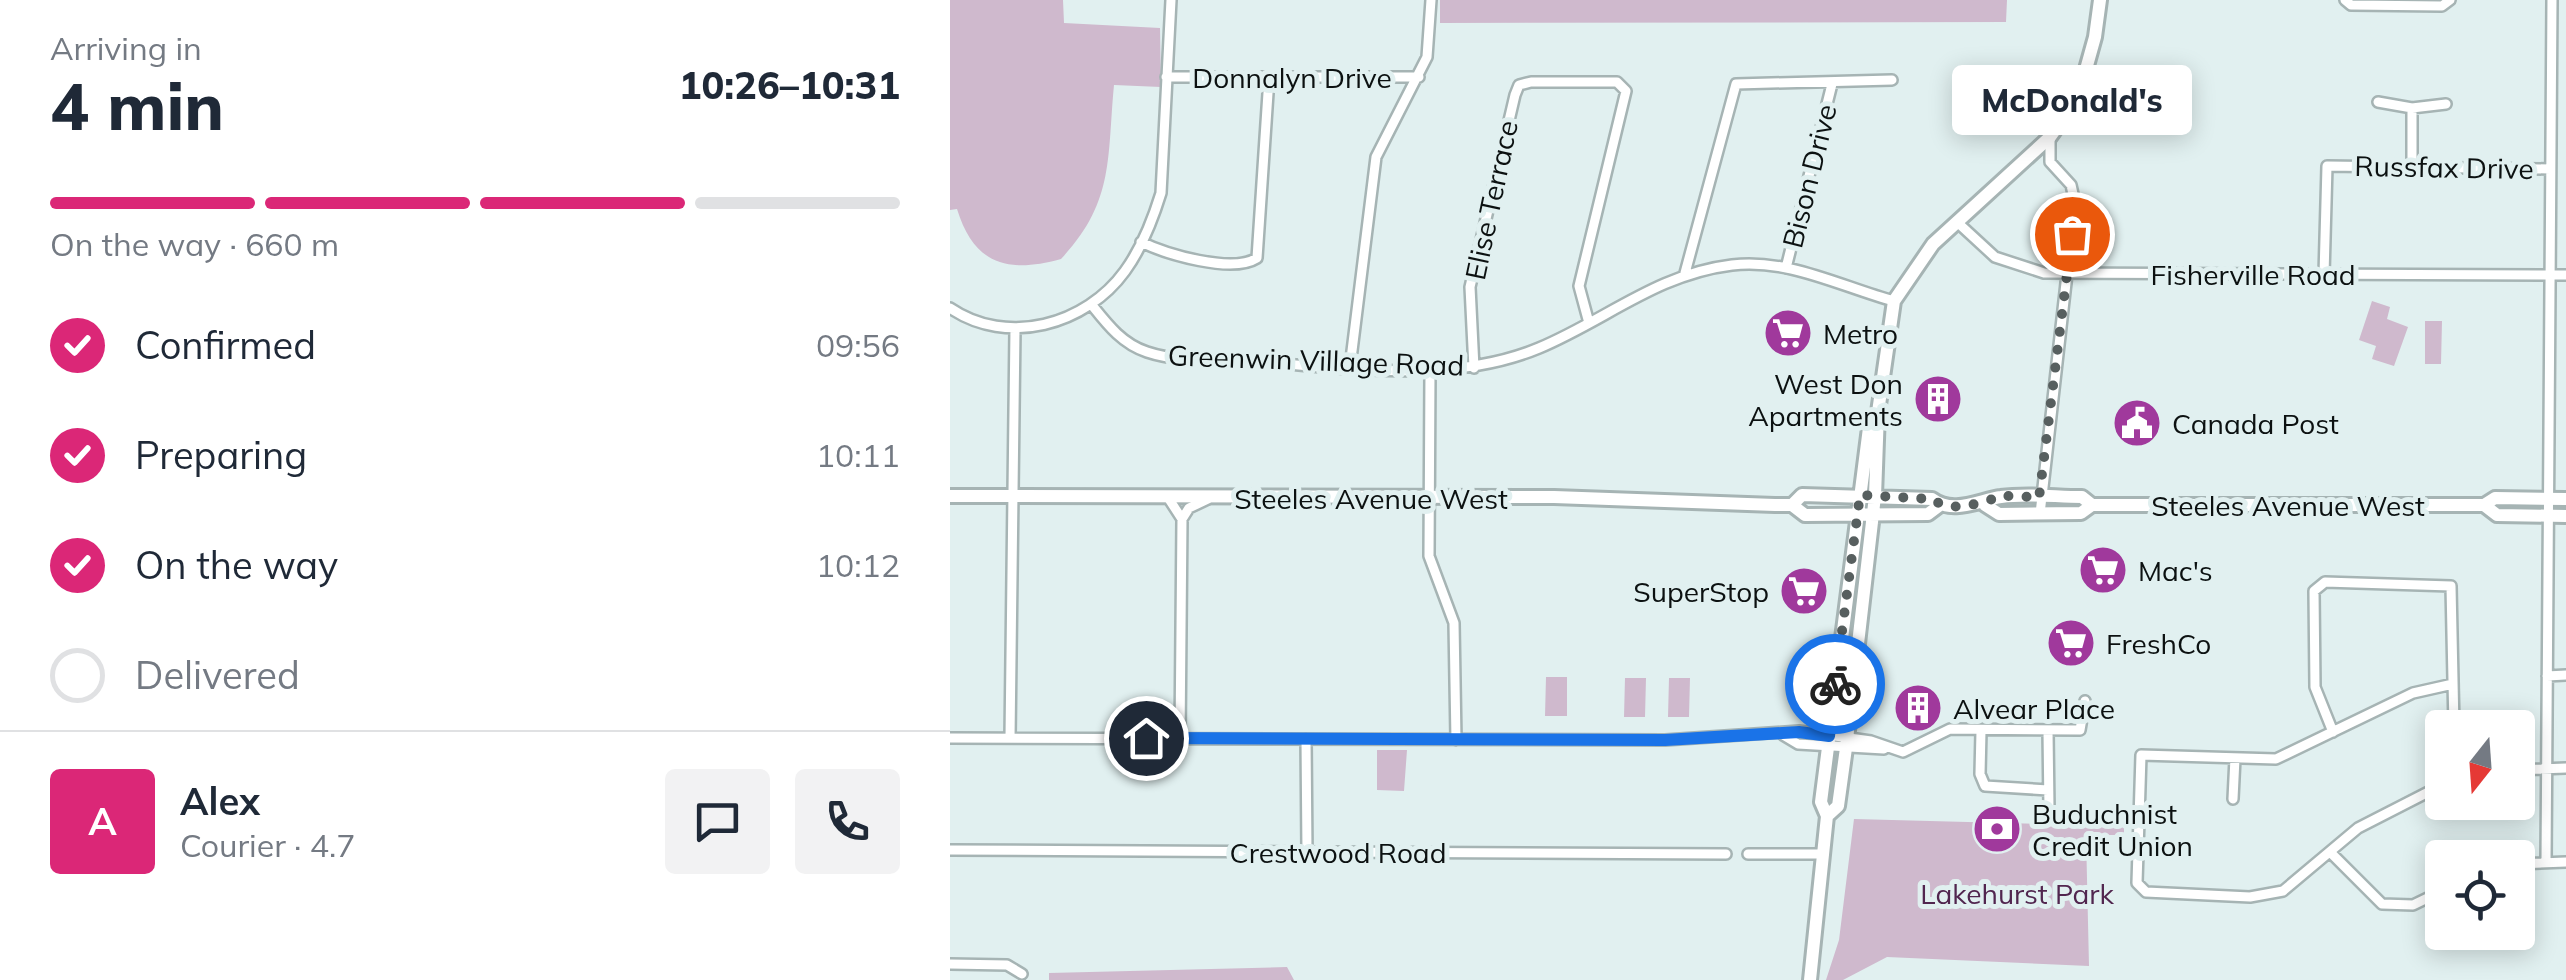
<!DOCTYPE html>
<meta charset="utf-8">
<style>
:root{--surface:#fff;--page:#f2f2f3;--text:#1f2937;--muted:#747a83;--line:#e0e1e3;--accent:#db2777}
body{margin:0;font-family:Mulish,sans-serif;background:var(--page);color:var(--text);height:100vh;display:flex;flex-direction:column;font-size:38px;white-space:nowrap}
*{box-sizing:border-box;margin:0}
p{font-size:32px;color:var(--muted)}
.icon{flex:none;width:55px;height:55px;fill:none;stroke:currentColor;stroke-width:2;stroke-linecap:round;stroke-linejoin:round}
.map{position:relative;flex:1;overflow:hidden}
.sheet{display:flex;flex-direction:column;background:var(--surface);width:950px}
.sheet>*{flex:none}
.needle{width:65px;rotate:197deg}
.fabs{position:absolute;left:1475px;top:710px;display:grid;gap:20px}
.fabs a{display:grid;place-items:center;width:110px;height:110px;border-radius:10px;background:var(--surface);box-shadow:0 5px 25px #0003;font-size:50px}
.pin{position:absolute;display:grid;place-items:center;width:85px;height:85px;color:#fff;margin:-42px;border:5px solid #fff;border-radius:50%;box-shadow:0 2px 10px #0007}
.courier{position:absolute;display:grid;place-items:center;width:100px;height:100px;margin:-50px;border:8px solid #1a73e8;border-radius:50%;background:#fff;color:#222;box-shadow:0 2px 12px #0007}
.bubble{position:absolute;height:70px;border-radius:10px;background:var(--surface);box-shadow:0 5px 25px #0003;font-size:32px;font-weight:800;line-height:70px;text-align:center}
.headline em{font-style:normal;font-weight:800}
.headline div{display:flex;flex-direction:column-reverse}
.headline{display:flex;align-items:center;justify-content:space-between;height:170px;padding:0 50px}
h1{font-size:65px;font-weight:800;line-height:75px}
.bar{display:grid;grid-template-columns:repeat(4,1fr);gap:15px 10px;align-content:center;height:120px;padding:0 50px}
.bar i{height:12px;border-radius:8px;background:var(--line)}
.bar .current{background:var(--accent)}
.bar p{grid-column:span 4}
.line{display:flex;align-items:center;gap:25px;padding:0 50px;border-top:2px solid var(--line)}
.line div{flex:1}
.round{display:grid;place-items:center;flex:none;width:105px;height:105px;border-radius:10px;background:var(--page)}
ol{padding:0 50px;list-style:none}
li{display:flex;align-items:center;gap:30px;height:110px}
li p{margin-inline-start:auto}
li .icon{padding:10px;border-radius:50%;background:var(--accent);color:#fff;stroke-width:4}
li:last-child{color:var(--muted)}
li i{width:55px;height:55px;border:5px solid var(--line);border-radius:50%}
main{display:flex;flex:1;min-height:0}
.map>svg:first-child{display:block}
.green{fill:#cfb9cd}
.lines{fill:none;stroke-linecap:round;stroke-linejoin:round}
.street-casing{stroke:#a6b4b4;stroke-width:14}
.secondary-casing{stroke:#a6b4b4;stroke-width:18}
.street{stroke:#fff;stroke-width:9}
.secondary{stroke:#fff;stroke-width:12}
.done{stroke:#575f5f;stroke-width:10;stroke-dasharray:0 18}
.route{stroke:#1a73e8;stroke-width:12}
.labels{text-anchor:middle;dominant-baseline:central;stroke-width:10;stroke-linejoin:round;paint-order:stroke}
.street-label{font-size:28px;fill:#0c1111;stroke:#e1f0f0}
.poi-label{font-size:28px;fill:#0c1111;stroke:#e1f0f0;text-anchor:start}
.park-label{font-size:28px;fill:#51264f;stroke:#e1f0f0}
</style>
<main>
<section class="sheet">
<div class="headline"><div><h1>4 min</h1><p>Arriving in</p></div><em>10:26–10:31</em></div>
<div class="bar"><i class="current"></i><i class="current"></i><i class="current"></i><i></i><p>On the way · 660 m</p></div>
<ol>
<li><svg class="icon" aria-label="check" viewBox="0 0 24 24"><path d="M5 12l5 5 9-10"/></svg>Confirmed<p>09:56</p></li>
<li><svg class="icon" aria-label="check" viewBox="0 0 24 24"><path d="M5 12l5 5 9-10"/></svg>Preparing<p>10:11</p></li>
<li><svg class="icon" aria-label="check" viewBox="0 0 24 24"><path d="M5 12l5 5 9-10"/></svg>On the way<p>10:12</p></li>
<li><i></i>Delivered</li>
</ol>
<div class="line" style="height:180px"><b class="round" style="background:var(--accent);color:#fff">A</b><div><b>Alex</b><p>Courier · 4.7</p></div><a class="round"><svg class="icon" aria-label="chat" viewBox="0 0 24 24"><path d="M4 5h16v11H9l-5 4z"/></svg></a><a class="round"><svg class="icon" aria-label="phone" viewBox="0 0 24 24"><path d="M5 4h4l2 5-3 2q2 4 5 5l2-3 5 2v4C11 20 4 13 5 4z"/></svg></a></div>
</section>
<div class="map">
<svg width="1616" height="980" viewBox="0 0 1616 980">
<rect width="100%" height="100%" fill="#e1f0f0"/>
<!-- green -->
<path class="green" d="M 0,0 L 113,0 L 114,23 L 210,28 L 211,87 L 164,85 C 157,157 165,202 111,259 C 57,274 24,264 7,209 L 0,210 Z
M 490,0 L 1057,0 L 1056,22 L 490,23 Z
M 1422,301 L 1440,307 L 1437,319 L 1458,327 L 1444,366 L 1422,359 L 1426,346 L 1409,340 Z
M 1475,321 L 1492,321 L 1491,364 L 1475,364 Z
M 596,677 L 617,677 L 617,716 L 595,716 Z
M 675,678 L 696,678 L 695,717 L 674,717 Z
M 719,678 L 740,678 L 739,717 L 718,717 Z
M 427,750 L 457,750 L 454,791 L 427,790 Z
M 1097,815 L 1174,816 L 1174,835 L 1136,835 L 1139,966 L 937,957 L 893,980 L 876,980 L 889,940 L 904,819 L 1096,824 Z
M 337,967 L 344,980 L 99,980 L 99,973 Z"/>
<g class="lines">
<!-- street casing -->
<g class="street-casing">
<path id="street" d="M 1395,0 L 1401,5 L 1492,6 L 1500,0
M 216,77 L 469,77
M 1428,102 L 1462,108 L 1496,104
M 1462,108 L 1462,166
M 1007,222 L 1045,257 L 1094,273 L 1616,275
M 191,242 C 216,254 282,274 307,258 L 319,78
M 836,268 L 882,84
M 735,273 L 786,84 L 942,80
M 1374,275 L 1377,166 L 1600,169
M 141,304 C 157,324 172,344 197,352 C 230,363 269,360 303,362 C 397,367 500,385 589,348 C 656,320 707,274 782,265 C 838,258 892,287 944,301
M 0,308 C 57,347 136,325 175,271 C 191,249 203,219 211,193 L 221,0
M 400,367 L 426,157 L 477,57 L 481,0
M 524,368 L 520,287 L 565,95 L 569,85 L 581,82 L 667,82 L 676,91 L 629,286 L 639,323
M 480,371 L 479,556 L 504,623 L 506,740
M 219,499 L 232,519 L 230,738
M 1090,514 L 1125,203 L 1121,185 L 1100,162 L 1100,137
M 232,519 L 239,508 L 258,499
M 1597,676 L 1616,675
M 1031,731 L 1030,774 L 1035,786 L 1098,790
M 1098,731 L 1099,809
M 1383,732 L 1365,687 L 1364,591 L 1375,582 L 1501,586 L 1504,728
M 833,735 L 848,744 L 934,749
M 0,738 L 715,740 L 849,731 L 921,741 L 953,752 L 1000,729 L 1130,730 L 1135,701
M 60,738 L 65,329
M 356,739 L 357,852
M 1568,770 L 1616,768
M 1492,785 L 1408,828 L 1333,891 L 1300,897 L 1196,892 L 1187,883 L 1191,755 L 1326,759 L 1463,693 L 1503,684
M 1283,799 L 1285,758
M 0,850 L 776,854
M 1381,853 L 1432,904 L 1463,905 L 1492,891
M 798,854 L 874,854
M 1596,862 L 1602,0
M 1568,864 L 1616,862
M 0,964 L 57,965 L 72,974"/>
</g>
<!-- secondary casing -->
<g class="secondary-casing">
<path id="secondary" d="M 0,496 L 604,497 L 825,505 L 842,505 L 852,495 L 982,499 C 1003,515 1029,500 1051,497 C 1076,493 1106,497 1132,497 L 1142,505 L 1534,505 L 1545,498 L 1616,499
M 842,505 L 855,515 L 978,514 L 990,505
M 1035,505 L 1049,514 L 1131,513 L 1142,505
M 1534,505 L 1547,515 L 1616,516
M 877,816 L 888,806 L 896,748 L 925,496 L 928,412 L 944,301 L 983,244 L 1100,137 L 1128,98 L 1145,37 L 1150,0
M 860,980 L 877,816 L 871,802 L 920,420 L 928,412"/>
</g>
<!-- street -->
<use href="#street" class="street"/>
<!-- secondary -->
<use href="#secondary" class="secondary"/>
</g>
<g class="lines">
<!-- done -->
<path class="done" d="M 885,684 L 910,495 L 982,499 C 1000,513 1027,504 1046,498 C 1058,494 1077,497 1089,498 L 1122,234"/>
<!-- route -->
<path class="route" d="M 196,738 L 715,740 L 849,732 L 879,736 L 885,684"/>
</g>
<!-- icons -->
<defs>
<g id="supermarket-disc" transform="scale(2.5)"><circle r="9.5" fill="#a0399c" stroke="#e1f0f0"/><path d="M-6-5.5h2.5l.6 2H6L4.5 2H-2.5L-4.4-4H-6ZM-1.5 3.2a1.3 1.3 0 1 0 .1 0ZM3 3.2a1.3 1.3 0 1 0 .1 0Z" fill="#fff"/></g>
<g id="building-disc" transform="scale(2.5)"><circle r="9.5" fill="#a0399c" stroke="#e1f0f0"/><path d="M-4-6H4V6H1V3H-1V6H-4ZM-2.5-4.3h1.7v1.8h-1.7ZM.8-4.3h1.7v1.8H.8ZM-2.5-1h1.7V.8h-1.7ZM.8-1h1.7V.8H.8Z" fill="#fff"/></g>
<g id="civic-disc" transform="scale(2.5)"><circle r="9.5" fill="#a0399c" stroke="#e1f0f0"/><path d="M-.6-6.5H3V-4.5H.6V-3L4-1V1h2V6H-6V1h2V-1L-.6-3ZM-1.2 2.5V6h2.4V2.5Z" fill="#fff"/></g>
<g id="bank-disc" transform="scale(2.5)"><circle r="9.5" fill="#a0399c" stroke="#e1f0f0"/><path d="M-6-4H6V4H-6ZM0-2.3a2.3 2.3 0 1 0 0 4.6a2.3 2.3 0 1 0 0-4.6Z" fill="#fff"/></g>
</defs>
<g fill-rule="evenodd">
<use href="#supermarket-disc" x="838" y="333"/>
<use href="#building-disc" x="988" y="399"/>
<use href="#civic-disc" x="1187" y="423"/>
<use href="#supermarket-disc" x="1153" y="570"/>
<use href="#supermarket-disc" x="854" y="591"/>
<use href="#supermarket-disc" x="1121" y="643"/>
<use href="#building-disc" x="968" y="708"/>
<use href="#bank-disc" x="1047" y="829"/>
</g>
<g class="labels">
<!-- street labels -->
<g class="street-label">
<text x="342" y="77">Donnalyn Drive</text>
<text transform="translate(1494 167) rotate(1)">Russfax Drive</text>
<text transform="translate(859 176) rotate(-76)">Bison Drive</text>
<text transform="translate(541 200) rotate(-78)">Elise Terrace</text>
<text x="1303" y="274">Fisherville Road</text>
<text transform="translate(366 360) rotate(2)">Greenwin Village Road</text>
<text x="421" y="498">Steeles Avenue West</text>
<text x="1338" y="505">Steeles Avenue West</text>
<text x="388" y="852">Crestwood Road</text>
</g>
<!-- poi labels -->
<g class="poi-label">
<text x="873" y="333">Metro</text>
<text x="953" y="383" text-anchor="end">West Don<tspan x="953" dy="32">Apartments</tspan></text>
<text x="1222" y="423">Canada Post</text>
<text x="1188" y="570">Mac's</text>
<text x="819" y="591" text-anchor="end">SuperStop</text>
<text x="1156" y="643">FreshCo</text>
<text x="1003" y="708">Alvear Place</text>
<text x="1082" y="813">Buduchnist<tspan x="1082" dy="32">Credit Union</tspan></text>
</g>
<!-- park labels -->
<g class="park-label">
<text x="1067" y="893">Lakehurst Park</text>
</g>
</g>
</svg>
<div class="fabs">
<a><svg class="needle" viewBox="-14 -14 28 28"><path d="M0-13l5 13h-10z" fill="#e53935"/><path d="M0 13l5-13h-10z" fill="#747a83"/></svg></a>
<a><svg class="icon" aria-label="locate" viewBox="0 0 24 24"><circle cx="12" cy="12" r="6"/><path d="M12 2v4M12 18v4M2 12h4M18 12h4"/></svg></a>
</div>
<div class="pin" style="left:1122px;top:234px;background:#ea580c"><svg class="icon" aria-label="bag" viewBox="0 0 24 24"><path d="M5 8h14l-1 12H6zM9 8a3 3 0 0 1 6 0"/></svg></div>
<div class="pin" style="left:196px;top:738px;background:#1f2937"><svg class="icon" aria-label="home" viewBox="0 0 24 24"><path d="M3 11l9-7 9 7M6 9v11h12V9"/></svg></div>
<div class="courier" style="left:885px;top:684px"><svg class="icon" aria-label="bike" viewBox="0 0 24 24"><circle cx="6" cy="16" r="4"/><circle cx="18" cy="16" r="4"/><path d="M6 16l4-8h5l3 8M10 8l3 8H6M13 5h3"/></svg></div>
<div class="bubble" style="left:1002px;top:65px;width:240px">McDonald's</div>
</div>
</main>
